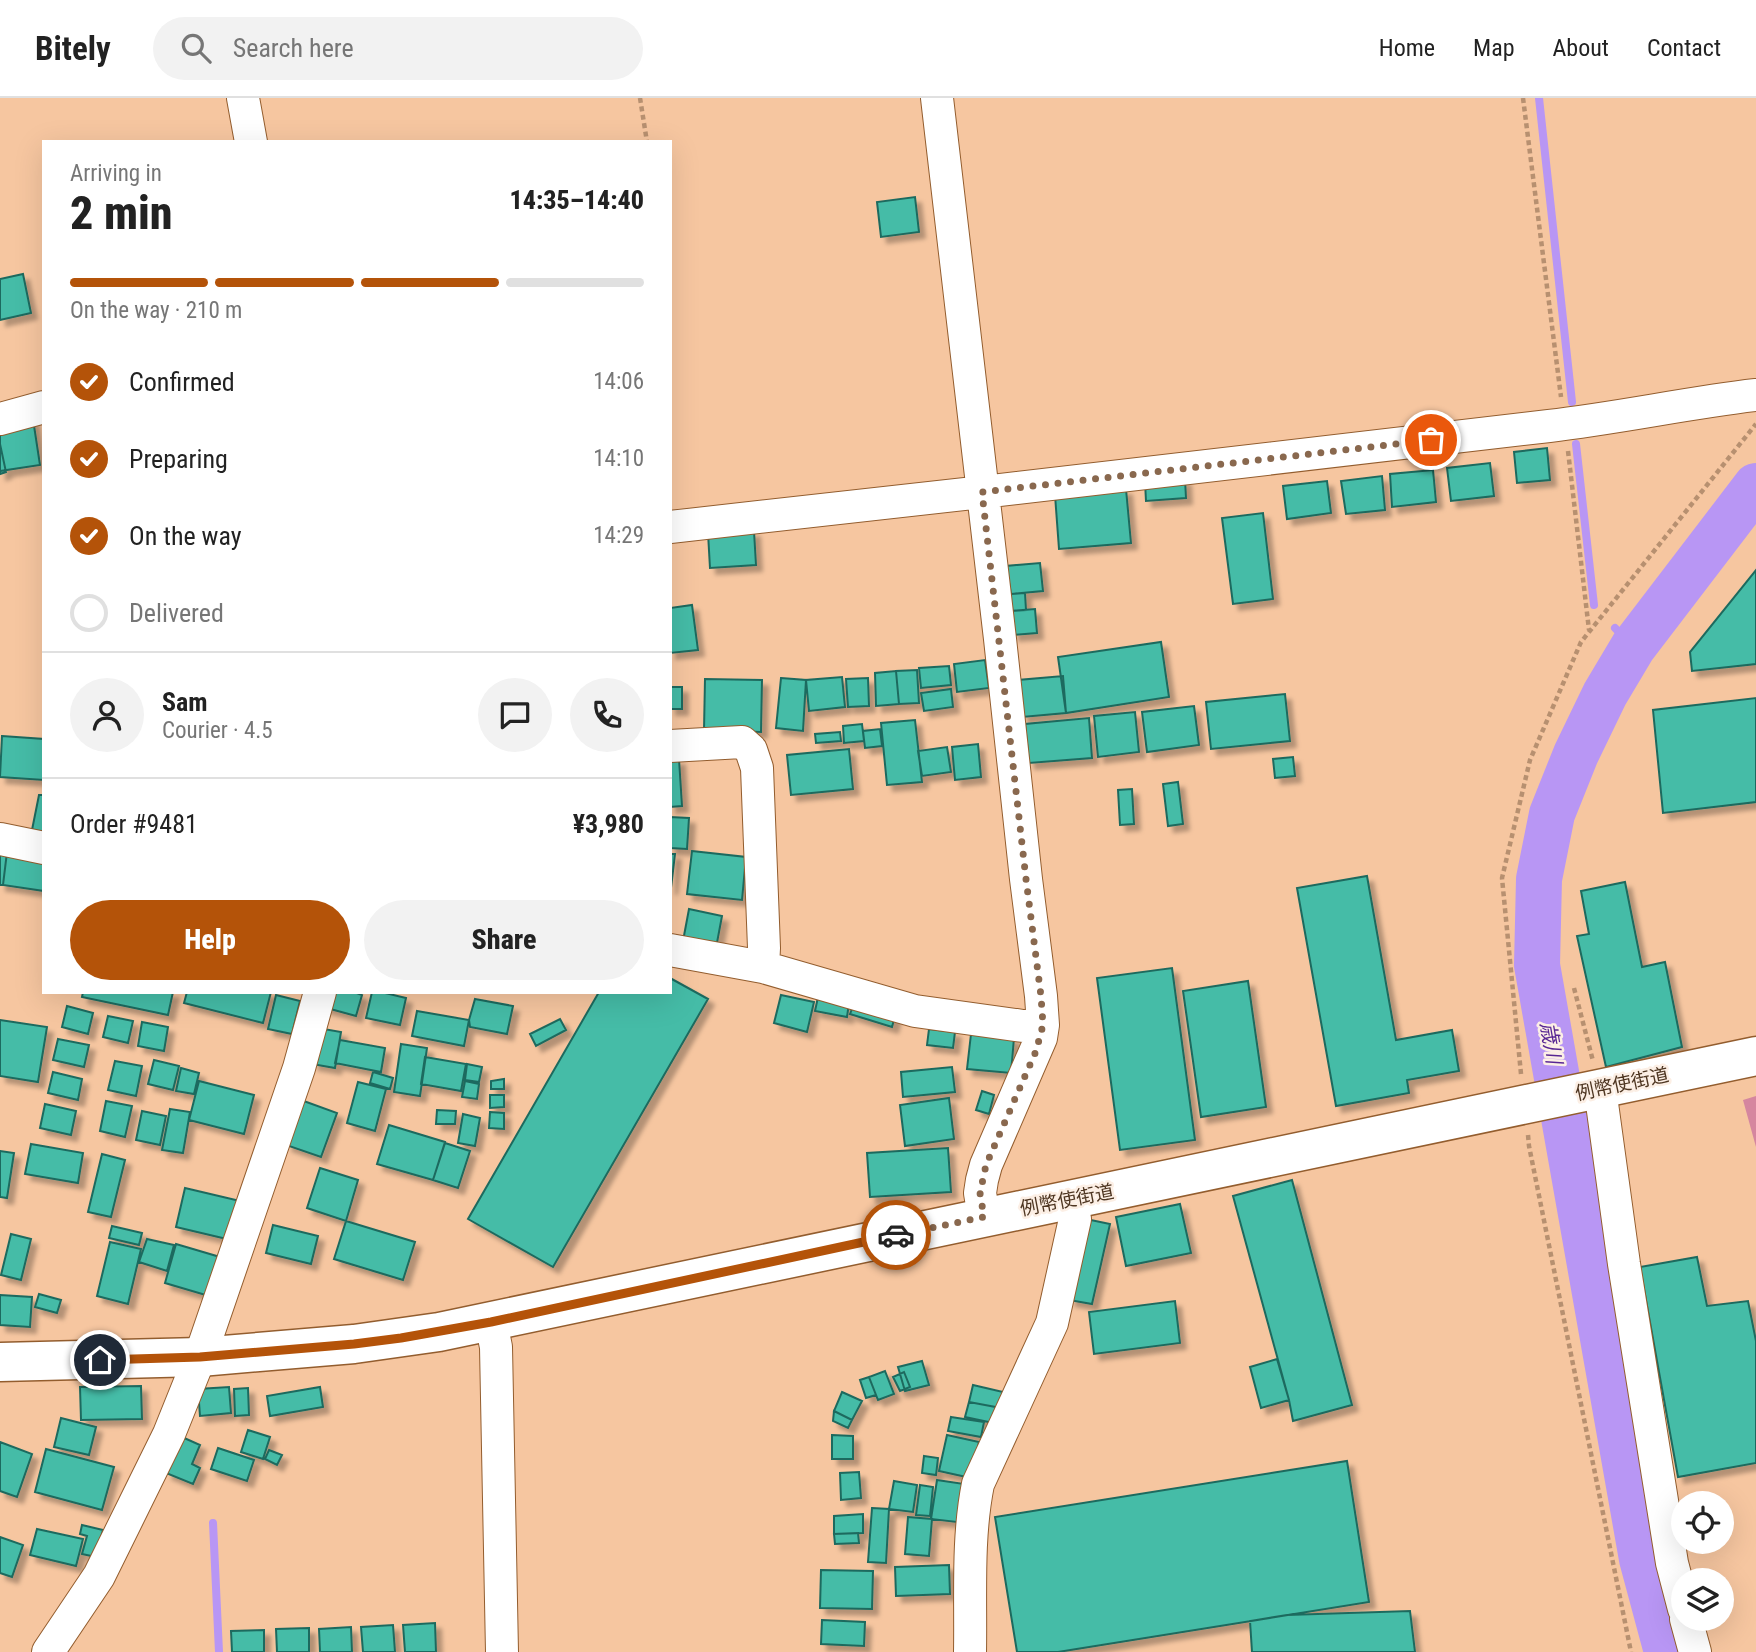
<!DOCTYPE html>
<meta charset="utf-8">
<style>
:root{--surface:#fff;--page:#f2f2f2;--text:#222;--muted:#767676;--line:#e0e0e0;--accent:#b45309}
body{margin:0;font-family:"Roboto Condensed","Noto Sans JP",sans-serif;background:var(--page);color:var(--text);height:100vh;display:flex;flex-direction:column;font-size:26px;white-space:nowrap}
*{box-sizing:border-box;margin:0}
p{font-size:23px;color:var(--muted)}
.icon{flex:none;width:38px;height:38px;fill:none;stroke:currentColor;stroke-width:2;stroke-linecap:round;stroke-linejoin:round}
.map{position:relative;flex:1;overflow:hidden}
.sheet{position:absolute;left:42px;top:42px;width:630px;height:854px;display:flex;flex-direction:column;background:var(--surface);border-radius:0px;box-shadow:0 7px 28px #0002}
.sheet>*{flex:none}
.buttons{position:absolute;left:1671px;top:1393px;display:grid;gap:14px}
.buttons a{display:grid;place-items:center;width:63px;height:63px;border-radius:50%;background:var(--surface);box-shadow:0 7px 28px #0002;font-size:35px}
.pin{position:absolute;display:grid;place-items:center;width:60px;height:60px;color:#fff;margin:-30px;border:4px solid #fff;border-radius:50%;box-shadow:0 2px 7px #0007}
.courier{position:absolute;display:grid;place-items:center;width:70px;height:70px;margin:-35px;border:5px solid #b45309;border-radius:50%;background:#fff;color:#222;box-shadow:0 2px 9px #0007}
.overview em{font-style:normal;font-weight:800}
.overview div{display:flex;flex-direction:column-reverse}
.overview{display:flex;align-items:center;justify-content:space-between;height:119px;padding:0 28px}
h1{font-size:46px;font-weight:800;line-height:52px}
.bar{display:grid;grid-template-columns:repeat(4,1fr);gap:10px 7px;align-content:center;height:84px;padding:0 28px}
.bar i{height:9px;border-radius:5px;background:var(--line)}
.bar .current{background:var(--accent)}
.bar p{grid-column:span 4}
.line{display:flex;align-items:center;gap:18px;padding:0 28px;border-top:2px solid var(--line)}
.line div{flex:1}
.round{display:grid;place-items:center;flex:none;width:74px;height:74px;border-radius:37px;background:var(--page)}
ol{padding:0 28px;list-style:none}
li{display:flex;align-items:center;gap:21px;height:77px}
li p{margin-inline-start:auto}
li .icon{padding:7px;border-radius:50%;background:var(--accent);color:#fff;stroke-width:4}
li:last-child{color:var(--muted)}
li i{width:38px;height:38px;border:4px solid var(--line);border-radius:50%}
.primary-button{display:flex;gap:14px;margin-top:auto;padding:14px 28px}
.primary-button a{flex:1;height:80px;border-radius:42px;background:var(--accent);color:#fff;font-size:28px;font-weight:800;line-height:80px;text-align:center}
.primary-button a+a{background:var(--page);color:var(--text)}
header{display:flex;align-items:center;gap:42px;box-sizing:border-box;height:98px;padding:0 35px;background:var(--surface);border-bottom:2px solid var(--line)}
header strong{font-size:33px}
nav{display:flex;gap:38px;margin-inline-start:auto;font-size:24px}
.search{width:490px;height:63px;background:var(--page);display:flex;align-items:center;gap:18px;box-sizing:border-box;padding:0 24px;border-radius:38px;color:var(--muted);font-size:26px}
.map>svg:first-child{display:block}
.green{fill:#d5869f}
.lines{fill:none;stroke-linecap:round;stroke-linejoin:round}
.stream{stroke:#b896f4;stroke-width:8}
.river{stroke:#b896f4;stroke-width:46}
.building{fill:#45bca7;stroke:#1f6a5e;stroke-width:2;filter:url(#shadow)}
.minor-casing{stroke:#935d2e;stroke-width:34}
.major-casing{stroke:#935d2e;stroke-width:41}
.path{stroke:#b79070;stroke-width:4.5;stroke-dasharray:5 3.5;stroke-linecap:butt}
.minor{stroke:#fff;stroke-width:32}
.major{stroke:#fff;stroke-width:38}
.done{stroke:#89684e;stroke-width:7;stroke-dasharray:0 12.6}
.route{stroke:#b45309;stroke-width:9}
.labels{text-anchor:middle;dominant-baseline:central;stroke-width:5;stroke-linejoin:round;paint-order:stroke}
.street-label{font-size:19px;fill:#4e3622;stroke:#fcefe5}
.water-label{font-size:21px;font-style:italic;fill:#582693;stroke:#fcefe5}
</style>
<header>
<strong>Bitely</strong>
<div class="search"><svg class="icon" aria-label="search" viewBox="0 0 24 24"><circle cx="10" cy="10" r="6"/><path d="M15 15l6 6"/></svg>Search here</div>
<nav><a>Home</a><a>Map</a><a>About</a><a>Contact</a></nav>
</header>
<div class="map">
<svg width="1756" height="1554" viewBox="0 0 1756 1554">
<defs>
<filter id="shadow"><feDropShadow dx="6" dy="6" stdDeviation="2" flood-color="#0004"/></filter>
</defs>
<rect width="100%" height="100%" fill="#f6c6a0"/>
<!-- green -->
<path class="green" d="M 1756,998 L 1756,1049 L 1743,1002 Z"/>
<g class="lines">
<!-- stream -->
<path class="stream" d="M 1539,0 L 1572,304
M 1576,346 L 1594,507
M 1615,530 L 1633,549
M 213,1425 L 219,1554"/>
<!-- river -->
<path class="river" d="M 1667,1554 L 1642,1461 L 1537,867 L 1539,781 L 1552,716 L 1576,656 L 1605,596 L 1633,549 L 1756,388"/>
</g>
<!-- building -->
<path class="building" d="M 915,99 L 919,134 L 881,139 L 877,104 Z
M 23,176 L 31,215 L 0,222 L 0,181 Z
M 33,321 L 40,367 L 0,373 L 0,326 Z
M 0,346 L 6,374 L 0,376 Z
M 1547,350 L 1550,382 L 1517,385 L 1514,354 Z
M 1490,365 L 1494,398 L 1451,403 L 1447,370 Z
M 1433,372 L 1436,404 L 1392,409 L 1390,376 Z
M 1382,378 L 1385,412 L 1346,416 L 1341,383 Z
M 1185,381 L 1186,400 L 1146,403 L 1145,384 Z
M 1327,383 L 1331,415 L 1287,421 L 1283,388 Z
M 1126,391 L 1131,445 L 1059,451 L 1055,397 Z
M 1263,415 L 1273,501 L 1233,506 L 1222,420 Z
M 754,433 L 756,467 L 710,470 L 708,435 Z
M 1040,465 L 1043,493 L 1011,496 L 1006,468 Z
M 1756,472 L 1756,566 L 1692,573 L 1690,554 Z
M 1025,495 L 1026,512 L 1011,513 L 1011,496 Z
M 692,507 L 698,552 L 670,555 L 670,510 Z
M 1035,511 L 1037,535 L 1013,537 L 1011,513 Z
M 1161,544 L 1169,599 L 1066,615 L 1058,559 Z
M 985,562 L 989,590 L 957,594 L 954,566 Z
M 949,568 L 951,587 L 921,590 L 919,570 Z
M 917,572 L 919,605 L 899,606 L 896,573 Z
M 896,573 L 899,606 L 876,608 L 875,575 Z
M 1063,578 L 1066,615 L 1022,619 L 1018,582 Z
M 842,579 L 845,609 L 809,613 L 806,582 Z
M 781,580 L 806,582 L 803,633 L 776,630 Z
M 868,580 L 869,608 L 848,609 L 846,581 Z
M 705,581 L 762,582 L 761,634 L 704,632 Z
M 670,589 L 682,589 L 682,611 L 670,611 Z
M 951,591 L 953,609 L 924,613 L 921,595 Z
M 1285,596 L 1290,643 L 1211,651 L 1206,604 Z
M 1756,600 L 1756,704 L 1663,715 L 1653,612 Z
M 1194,608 L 1199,647 L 1147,654 L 1142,614 Z
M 1135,614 L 1139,654 L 1098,659 L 1094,618 Z
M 1089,620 L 1092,660 L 1029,665 L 1025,626 Z
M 915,622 L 922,684 L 887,687 L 881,625 Z
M 862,626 L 864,643 L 844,645 L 843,628 Z
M 880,631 L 882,648 L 865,650 L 863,633 Z
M 840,634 L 841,643 L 816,645 L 815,636 Z
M 2,638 L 44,641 L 44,682 L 0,679 Z
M 978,646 L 981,679 L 955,682 L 952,649 Z
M 947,649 L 951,674 L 922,678 L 918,653 Z
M 849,651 L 853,691 L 791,697 L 787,657 Z
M 1293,659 L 1295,678 L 1275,680 L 1273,661 Z
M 679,661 L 682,708 L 670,709 L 670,662 Z
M 1178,684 L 1183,726 L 1168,728 L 1163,686 Z
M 1132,691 L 1134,726 L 1120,727 L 1118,692 Z
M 39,697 L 44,697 L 44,734 L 32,732 Z
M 670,719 L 689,720 L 687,751 L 670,750 Z
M 0,753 L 7,754 L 3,787 L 0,787 Z
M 692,753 L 746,759 L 742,802 L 687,796 Z
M 7,754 L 44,759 L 44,793 L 3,787 Z
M 670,756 L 675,756 L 671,790 L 670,790 Z
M 1367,778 L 1396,942 L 1452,932 L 1459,973 L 1407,982 L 1409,995 L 1336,1008 L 1297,790 Z
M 1625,784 L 1642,869 L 1665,864 L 1682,949 L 1606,969 L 1577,838 L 1589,836 L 1581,793 Z
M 689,811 L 722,818 L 716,850 L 683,843 Z
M 1172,870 L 1195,1042 L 1120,1052 L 1097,880 Z
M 670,880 L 708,901 L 553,1169 L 468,1121 L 599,894 L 670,894 Z
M 1248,883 L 1266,1009 L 1201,1019 L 1183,893 Z
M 83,894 L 173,894 L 168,917 L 82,899 Z
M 187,894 L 271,894 L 263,925 L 184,905 Z
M 327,894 L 354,894 L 362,897 L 356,918 L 323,909 Z
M 372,894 L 381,894 L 406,900 L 400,927 L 366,920 Z
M 276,897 L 300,903 L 292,936 L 268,931 Z
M 781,897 L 814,904 L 807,934 L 774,925 Z
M 818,899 L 849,905 L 847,919 L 815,913 Z
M 475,901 L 513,908 L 507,936 L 470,929 L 469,922 Z
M 854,906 L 895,918 L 892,929 L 850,916 Z
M 67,908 L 93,915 L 88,936 L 62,929 Z
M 417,913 L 469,922 L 464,948 L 412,938 Z
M 108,918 L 133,923 L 128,945 L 103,939 Z
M 560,921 L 566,932 L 536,948 L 530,936 Z
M 0,922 L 47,929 L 38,984 L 0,978 Z
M 142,924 L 168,929 L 164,953 L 138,948 Z
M 318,930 L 341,934 L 335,970 L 312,966 Z
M 929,931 L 955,934 L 953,950 L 927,947 Z
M 971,936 L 1014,940 L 1011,975 L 967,971 Z
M 58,941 L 89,947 L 84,969 L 53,962 Z
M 340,942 L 385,950 L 381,974 L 335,965 Z
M 401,946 L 427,950 L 420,998 L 394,994 Z
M 425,959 L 466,966 L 461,993 L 421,986 Z
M 154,962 L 179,968 L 173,992 L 148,986 Z
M 115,963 L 142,968 L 136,998 L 108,992 Z
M 467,966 L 482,969 L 479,984 L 465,982 Z
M 952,969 L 955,994 L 903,999 L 901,974 Z
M 181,970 L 199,975 L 194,996 L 176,993 Z
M 53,974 L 82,981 L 78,1002 L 48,995 Z
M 373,974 L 393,980 L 390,991 L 370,985 Z
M 504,981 L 504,991 L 491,991 L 491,983 Z
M 199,983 L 254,997 L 244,1036 L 189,1022 Z
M 465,983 L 479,986 L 477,1001 L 462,999 Z
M 358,984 L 386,991 L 375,1033 L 347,1025 Z
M 982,993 L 994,997 L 989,1016 L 976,1012 Z
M 490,997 L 504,997 L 504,1009 L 490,1010 Z
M 949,1000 L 954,1041 L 905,1048 L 900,1007 Z
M 301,1002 L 337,1015 L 321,1059 L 286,1047 Z
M 106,1003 L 132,1008 L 125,1039 L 100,1033 Z
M 45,1006 L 76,1013 L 71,1037 L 40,1030 Z
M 170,1011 L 190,1014 L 183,1055 L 162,1052 Z
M 437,1012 L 456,1013 L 455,1026 L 436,1026 Z
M 142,1013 L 166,1018 L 160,1047 L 136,1042 Z
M 490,1014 L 504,1015 L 504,1031 L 489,1030 Z
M 463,1016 L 480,1020 L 475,1048 L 458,1045 Z
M 389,1027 L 445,1044 L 433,1082 L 377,1066 Z
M 445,1045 L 470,1053 L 458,1090 L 433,1082 Z
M 31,1046 L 83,1055 L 78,1085 L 25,1076 Z
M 948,1050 L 951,1094 L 870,1099 L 867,1055 Z
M 0,1053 L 14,1055 L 7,1100 L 0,1099 Z
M 102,1056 L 125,1062 L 111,1119 L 88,1114 Z
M 320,1070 L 358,1082 L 346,1123 L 307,1110 Z
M 1292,1082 L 1352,1307 L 1293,1323 L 1289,1302 L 1233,1098 Z
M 185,1090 L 240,1103 L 231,1142 L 176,1129 Z
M 1180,1106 L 1191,1155 L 1126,1168 L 1116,1119 Z
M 1086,1121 L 1110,1126 L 1092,1206 L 1069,1202 Z
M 346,1123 L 415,1144 L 403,1182 L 334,1161 Z
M 273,1127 L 318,1138 L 311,1166 L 266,1155 Z
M 112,1128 L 142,1135 L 139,1147 L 109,1140 Z
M 11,1136 L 31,1141 L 21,1182 L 1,1177 Z
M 147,1141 L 174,1147 L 167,1173 L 139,1164 Z
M 110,1144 L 141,1151 L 128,1206 L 97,1198 Z
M 176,1146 L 220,1159 L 209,1198 L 165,1185 Z
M 1697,1159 L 1707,1208 L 1748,1203 L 1756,1243 L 1756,1365 L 1678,1379 L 1640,1169 Z
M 39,1196 L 61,1202 L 57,1215 L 35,1209 Z
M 0,1197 L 32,1199 L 30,1229 L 0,1227 Z
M 1175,1203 L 1180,1245 L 1094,1256 L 1089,1214 Z
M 1277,1261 L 1289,1302 L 1261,1310 L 1250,1269 Z
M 922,1263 L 929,1287 L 905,1293 L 898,1269 Z
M 885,1273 L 894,1296 L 878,1302 L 869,1279 Z
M 904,1274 L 910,1289 L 900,1293 L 893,1279 Z
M 869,1279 L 876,1297 L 866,1300 L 860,1282 Z
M 973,1287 L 1003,1294 L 1001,1310 L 969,1304 Z
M 141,1288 L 142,1321 L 81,1322 L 80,1289 Z
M 229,1289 L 231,1315 L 200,1318 L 198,1291 Z
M 320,1289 L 323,1309 L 270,1318 L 267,1298 Z
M 248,1290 L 249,1317 L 235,1318 L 234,1291 Z
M 842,1294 L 862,1303 L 852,1322 L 834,1313 Z
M 969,1304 L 1001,1310 L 998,1326 L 965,1319 Z
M 834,1313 L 852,1322 L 848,1330 L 833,1323 Z
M 951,1319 L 984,1324 L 981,1339 L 948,1333 Z
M 61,1320 L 96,1329 L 89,1357 L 54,1349 Z
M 248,1332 L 270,1339 L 263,1361 L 241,1354 Z
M 832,1337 L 853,1338 L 853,1361 L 832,1361 Z
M 947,1337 L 979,1344 L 971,1380 L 939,1373 Z
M 182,1339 L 200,1347 L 192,1366 L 200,1370 L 193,1386 L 166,1375 Z
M 0,1344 L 32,1356 L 17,1399 L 0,1393 Z
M 218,1350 L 254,1362 L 247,1383 L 211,1371 Z
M 46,1351 L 114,1369 L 102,1412 L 35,1394 Z
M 269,1352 L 282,1357 L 277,1367 L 265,1361 Z
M 924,1358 L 938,1360 L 936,1377 L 922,1375 Z
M 1347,1363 L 1369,1504 L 1058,1554 L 1017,1554 L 995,1419 Z
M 859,1374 L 861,1400 L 841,1402 L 840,1375 Z
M 937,1382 L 971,1387 L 965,1425 L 931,1421 Z
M 894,1383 L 917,1387 L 913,1414 L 889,1411 Z
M 920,1387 L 933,1389 L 930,1418 L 916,1417 Z
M 872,1410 L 889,1411 L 886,1465 L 868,1464 Z
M 863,1416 L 863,1435 L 834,1436 L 834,1418 Z
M 908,1419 L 932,1421 L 929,1458 L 905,1456 Z
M 82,1427 L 103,1432 L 96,1459 L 82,1456 L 87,1438 L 80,1436 Z
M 37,1431 L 83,1441 L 76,1468 L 30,1457 Z
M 858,1435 L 859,1445 L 835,1446 L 834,1436 Z
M 0,1439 L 23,1447 L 12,1479 L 0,1475 Z
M 949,1467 L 950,1496 L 896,1498 L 895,1469 Z
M 821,1472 L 873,1473 L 872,1511 L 820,1510 Z
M 1410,1513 L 1415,1554 L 1252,1554 L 1250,1523 L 1287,1517 Z
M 822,1522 L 865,1524 L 864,1548 L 821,1546 Z
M 435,1525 L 436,1554 L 405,1554 L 403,1527 Z
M 393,1527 L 395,1554 L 363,1554 L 361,1529 Z
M 351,1529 L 352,1554 L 320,1554 L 319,1531 Z
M 309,1530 L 309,1554 L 277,1554 L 276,1531 Z
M 264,1532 L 264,1554 L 232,1554 L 231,1533 Z"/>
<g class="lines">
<!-- minor casing -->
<g class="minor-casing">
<path id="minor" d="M 243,0 L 251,44
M 937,0 L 1000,541 L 1026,781 L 1041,898 L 1043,927 L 1041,940 L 986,1067 L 982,1082 L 980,1095 L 984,1119
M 0,321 L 44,309
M 670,429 C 963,396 1257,364 1549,328 C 1619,320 1687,305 1756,297
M 670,648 L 742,644 L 751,652 L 757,670 L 764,850 L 763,869
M 0,741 L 44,750
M 670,852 L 763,869 L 915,913 L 1023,928 L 1043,927
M 1600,991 L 1624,1166 L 1672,1465 L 1684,1511
M 491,1224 L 496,1249 L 502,1554
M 1686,1521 L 1695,1554
M 48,1554 L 99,1478 L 169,1336 L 200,1259 L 299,970 L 320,894
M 970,1554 C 971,1498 967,1441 978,1386 L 1052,1225 L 1075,1121 L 1070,1102"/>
</g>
<!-- major casing -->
<g class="major-casing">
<path id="major" d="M 0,1264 L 200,1259 L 354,1246 L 439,1234 L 1756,958"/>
</g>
<!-- path -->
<path class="path" d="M 640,0 L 647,44
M 1523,0 L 1561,299
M 1568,353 L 1589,532
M 1574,890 L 1593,963
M 1521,976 L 1502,780 L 1530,662 L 1581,544 L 1756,326
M 1528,1037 L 1529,1048 L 1631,1554"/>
<!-- minor -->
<use href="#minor" class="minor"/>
<!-- major -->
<use href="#major" class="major"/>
</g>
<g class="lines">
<!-- done -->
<path class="done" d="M 896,1137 L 984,1119 L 980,1095 L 986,1067 L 1036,953 L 1043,927 L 1041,898 L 1026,781 L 982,394 L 1431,342"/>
<!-- route -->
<path class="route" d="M 100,1262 L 200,1259 L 354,1246 L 401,1240 L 491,1224 L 896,1137"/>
</g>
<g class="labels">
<!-- street labels -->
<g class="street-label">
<text transform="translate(1622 986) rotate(-12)">例幣使街道</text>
<text transform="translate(1067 1102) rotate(-11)">例幣使街道</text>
</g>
<!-- water labels -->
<g class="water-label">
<text transform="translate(1551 945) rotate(80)">歳川</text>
</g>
</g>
</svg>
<div class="buttons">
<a><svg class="icon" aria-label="locate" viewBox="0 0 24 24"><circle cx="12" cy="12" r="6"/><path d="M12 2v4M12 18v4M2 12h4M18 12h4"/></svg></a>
<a><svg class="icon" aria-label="layers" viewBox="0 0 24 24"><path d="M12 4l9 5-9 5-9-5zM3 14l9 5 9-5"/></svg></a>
</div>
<div class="pin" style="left:1431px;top:342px;background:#ea580c"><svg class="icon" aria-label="bag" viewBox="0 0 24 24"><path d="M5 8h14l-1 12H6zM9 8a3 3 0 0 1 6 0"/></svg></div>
<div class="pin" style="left:100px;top:1262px;background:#1f2937"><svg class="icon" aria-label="home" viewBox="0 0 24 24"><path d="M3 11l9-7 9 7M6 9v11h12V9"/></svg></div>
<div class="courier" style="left:896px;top:1137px"><svg class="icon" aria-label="car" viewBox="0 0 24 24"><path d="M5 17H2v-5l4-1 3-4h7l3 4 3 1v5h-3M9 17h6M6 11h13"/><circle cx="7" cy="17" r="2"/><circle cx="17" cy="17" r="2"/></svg></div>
<section class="sheet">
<div class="overview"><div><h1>2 min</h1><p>Arriving in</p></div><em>14:35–14:40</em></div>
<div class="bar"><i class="current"></i><i class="current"></i><i class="current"></i><i></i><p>On the way · 210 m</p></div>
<ol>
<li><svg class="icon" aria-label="check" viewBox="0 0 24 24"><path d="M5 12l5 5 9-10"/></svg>Confirmed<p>14:06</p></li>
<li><svg class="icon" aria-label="check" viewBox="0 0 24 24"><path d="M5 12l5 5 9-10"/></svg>Preparing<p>14:10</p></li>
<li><svg class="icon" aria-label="check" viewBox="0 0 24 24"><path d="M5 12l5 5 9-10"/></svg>On the way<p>14:29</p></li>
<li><i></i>Delivered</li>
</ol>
<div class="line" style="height:126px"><a class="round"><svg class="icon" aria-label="person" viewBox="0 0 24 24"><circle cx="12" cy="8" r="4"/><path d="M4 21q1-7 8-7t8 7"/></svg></a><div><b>Sam</b><p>Courier · 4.5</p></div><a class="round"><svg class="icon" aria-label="chat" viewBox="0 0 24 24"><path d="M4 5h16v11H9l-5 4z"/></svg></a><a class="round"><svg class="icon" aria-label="phone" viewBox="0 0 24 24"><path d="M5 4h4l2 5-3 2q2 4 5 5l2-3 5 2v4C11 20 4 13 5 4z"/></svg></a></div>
<div class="line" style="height:91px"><div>Order #9481</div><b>¥3,980</b></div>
<div class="primary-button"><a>Help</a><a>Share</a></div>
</section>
</div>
